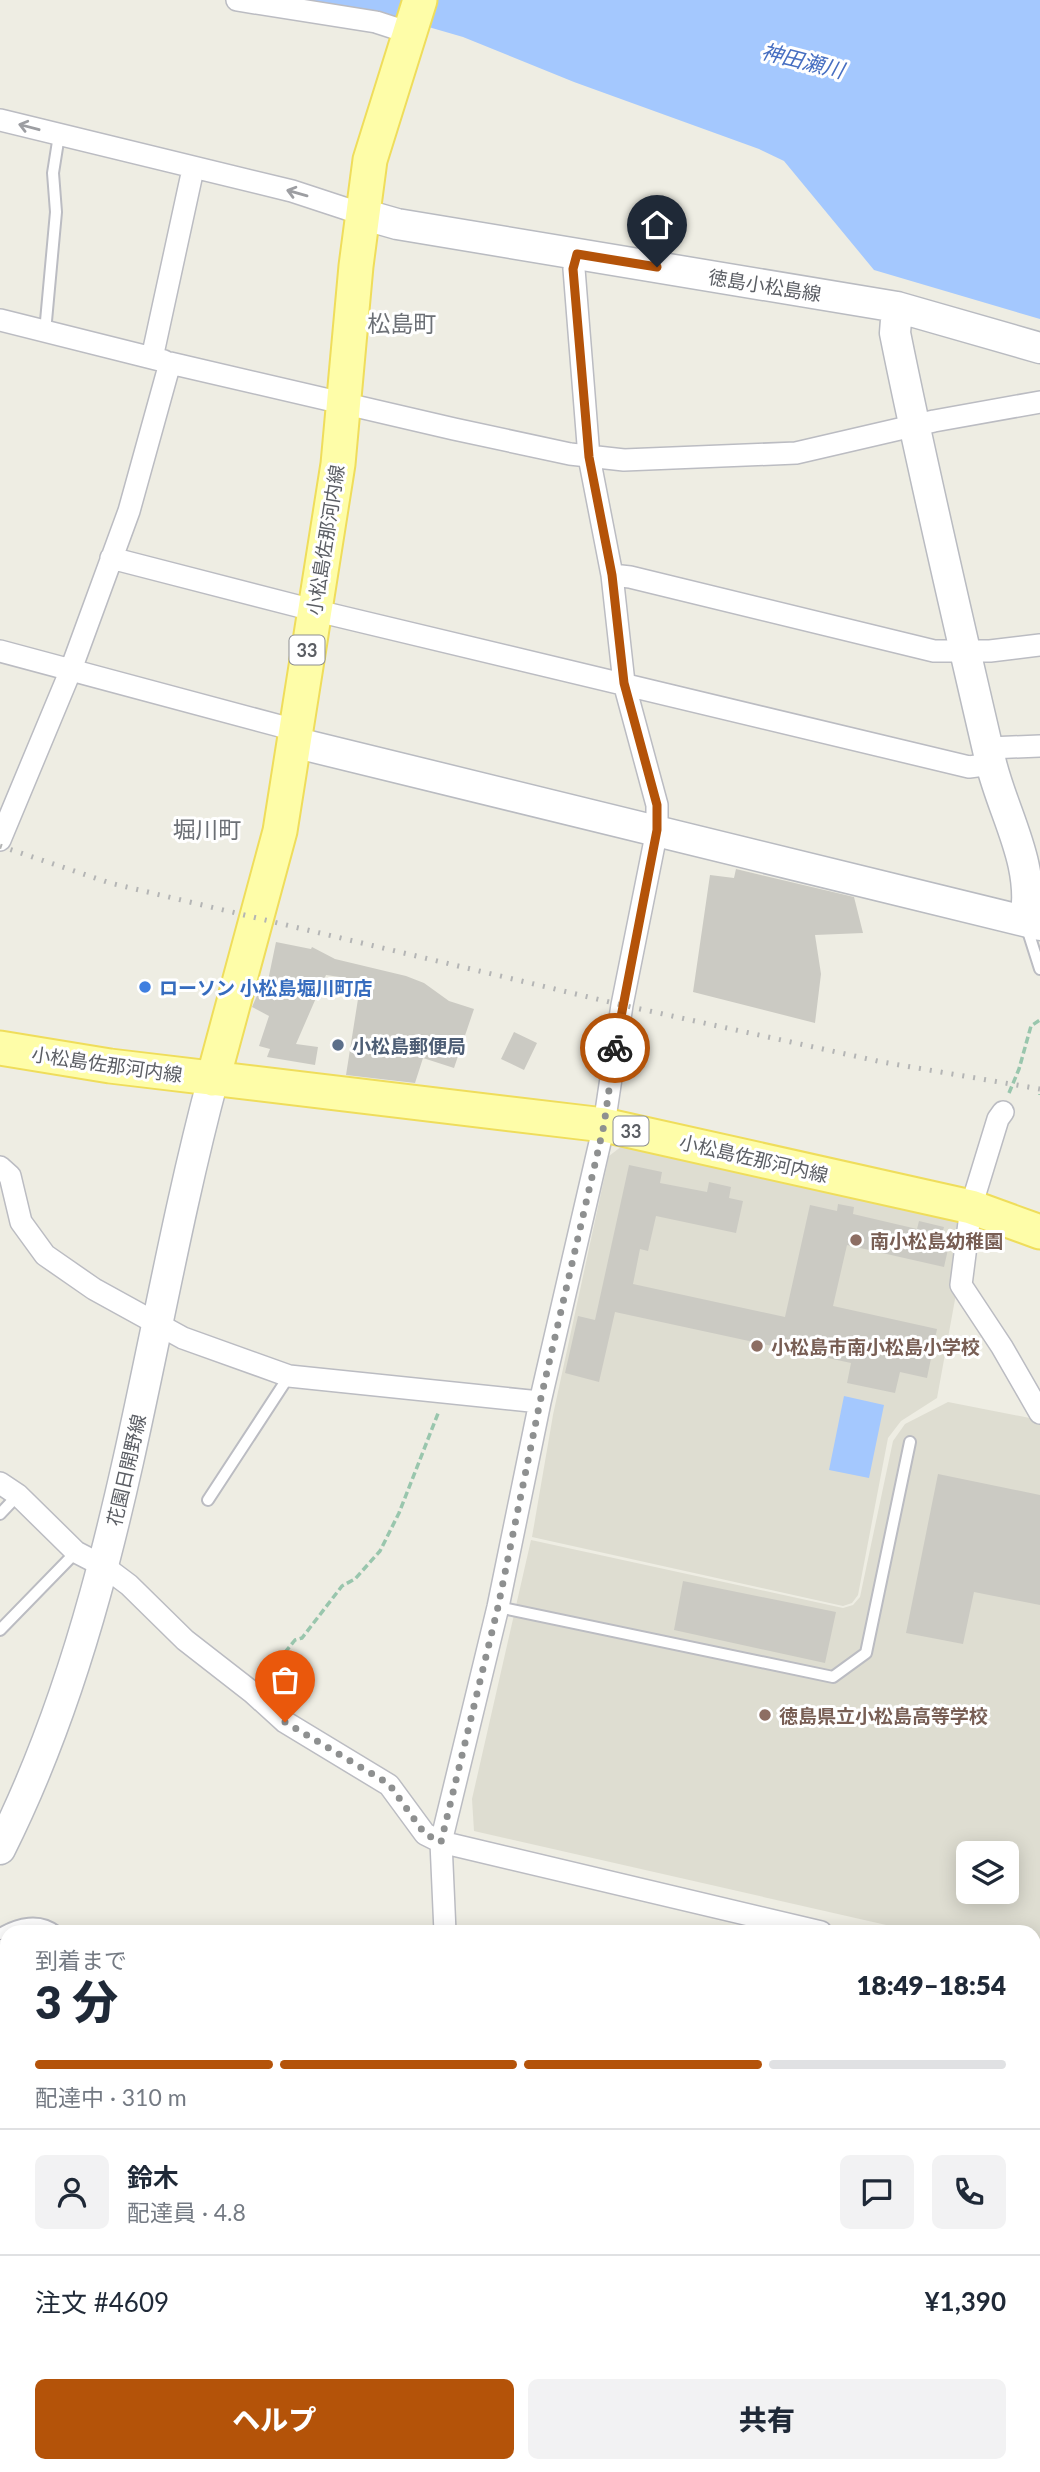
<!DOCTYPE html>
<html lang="ja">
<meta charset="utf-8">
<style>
:root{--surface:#fff;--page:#f2f2f3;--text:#1f2937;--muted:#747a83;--line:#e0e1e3;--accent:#b45309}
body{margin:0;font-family:Lato,"Noto Sans JP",sans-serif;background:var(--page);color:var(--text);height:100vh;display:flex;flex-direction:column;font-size:26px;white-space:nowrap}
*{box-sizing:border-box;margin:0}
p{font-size:23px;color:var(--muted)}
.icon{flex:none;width:38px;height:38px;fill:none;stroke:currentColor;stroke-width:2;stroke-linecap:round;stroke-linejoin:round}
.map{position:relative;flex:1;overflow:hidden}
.sheet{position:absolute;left:0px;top:1925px;width:1041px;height:548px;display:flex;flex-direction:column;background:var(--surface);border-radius:21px 21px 0 0;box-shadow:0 4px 18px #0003}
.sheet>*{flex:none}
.fabs{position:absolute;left:956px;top:1841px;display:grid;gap:14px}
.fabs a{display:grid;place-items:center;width:63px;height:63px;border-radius:10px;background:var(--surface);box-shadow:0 4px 18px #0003;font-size:35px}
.pin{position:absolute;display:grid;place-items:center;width:60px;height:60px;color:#fff;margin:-72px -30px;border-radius:50% 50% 50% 0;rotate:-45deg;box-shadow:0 0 7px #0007}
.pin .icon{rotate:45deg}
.courier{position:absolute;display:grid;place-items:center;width:70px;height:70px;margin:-35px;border:5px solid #b45309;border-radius:50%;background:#fff;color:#222;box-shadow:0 2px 9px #0007}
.summary em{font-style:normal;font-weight:800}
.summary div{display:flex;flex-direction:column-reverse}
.summary{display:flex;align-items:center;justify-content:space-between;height:119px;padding:0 35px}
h1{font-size:46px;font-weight:800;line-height:52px}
.bar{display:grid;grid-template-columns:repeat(4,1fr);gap:10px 7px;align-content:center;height:84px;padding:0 35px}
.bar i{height:9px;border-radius:5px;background:var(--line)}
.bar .active{background:var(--accent)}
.bar p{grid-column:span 4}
.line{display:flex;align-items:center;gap:18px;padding:0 35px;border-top:2px solid var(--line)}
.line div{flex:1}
.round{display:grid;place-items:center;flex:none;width:74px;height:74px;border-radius:10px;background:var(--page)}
.button{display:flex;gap:14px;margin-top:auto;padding:14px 35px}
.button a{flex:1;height:80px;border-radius:10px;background:var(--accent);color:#fff;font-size:28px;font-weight:800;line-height:80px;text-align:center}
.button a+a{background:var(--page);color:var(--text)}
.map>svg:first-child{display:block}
.education{fill:#deddd1;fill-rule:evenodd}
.water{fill:#a4c8fe}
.building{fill:#cbcac3}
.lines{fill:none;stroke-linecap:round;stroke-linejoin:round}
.lane-casing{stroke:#bbbcc2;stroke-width:14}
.street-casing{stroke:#bbbcc2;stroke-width:24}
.secondary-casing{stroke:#b9bbc1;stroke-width:33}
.primary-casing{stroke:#efdd5b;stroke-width:37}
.path{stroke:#99c6ad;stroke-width:3.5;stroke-dasharray:7 3.5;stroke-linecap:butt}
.lane{stroke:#fff;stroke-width:10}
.street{stroke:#fff;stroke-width:21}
.secondary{stroke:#fff;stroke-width:30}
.primary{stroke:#fefda8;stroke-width:33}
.rail{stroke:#b4b5b5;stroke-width:5;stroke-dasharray:2 9;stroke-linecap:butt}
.oneway{stroke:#9d9ea2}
.done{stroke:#8e9090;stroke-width:7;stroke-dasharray:0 12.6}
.route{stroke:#b45309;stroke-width:9}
.shop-dot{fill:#3f7fe0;stroke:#fff;stroke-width:2.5}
.service-dot{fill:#5c6f8a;stroke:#fff;stroke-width:2.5}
.education-dot{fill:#8d6e63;stroke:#fff;stroke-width:2.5}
.labels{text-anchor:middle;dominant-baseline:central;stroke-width:6;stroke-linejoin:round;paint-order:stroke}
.shield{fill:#fff;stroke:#8c8e92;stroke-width:2}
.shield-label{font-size:18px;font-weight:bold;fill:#5b5e64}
.street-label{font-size:19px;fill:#5b5e64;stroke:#fff}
.shop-label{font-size:19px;font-weight:bold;fill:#366cbe;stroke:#fff;text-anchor:start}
.service-label{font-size:19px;font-weight:bold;fill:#4e5e75;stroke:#fff;text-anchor:start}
.education-label{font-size:19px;font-weight:bold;fill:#785e54;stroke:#fff;text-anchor:start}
.water-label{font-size:21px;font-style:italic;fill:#466ec1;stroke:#fff}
.quarter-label{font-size:23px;fill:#6c7076;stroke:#fff}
</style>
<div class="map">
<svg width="1040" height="2472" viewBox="0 0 1040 2472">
<rect width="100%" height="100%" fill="#eeede3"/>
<!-- education -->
<path class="education" d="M 622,1146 L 965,1220 L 956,1294 L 937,1398 L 901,1421 L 888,1438 L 858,1595 L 852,1603 L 843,1606 L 532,1537 L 553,1415 L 609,1156 Z
M 948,1402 L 1040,1420 L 1040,1975 L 1034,1974 L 1034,1932 L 917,1932 L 474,1831 L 472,1799 L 531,1540 L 843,1608 L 853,1605 L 860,1597 L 893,1441 L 905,1424 ZM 968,1853 L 1006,1853 L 1006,1892 L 968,1892 Z"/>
<!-- water -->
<path class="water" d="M 284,0 L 1040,0 L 1040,319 L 874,270 L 784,161 L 759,149 L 574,82 L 463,37 L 394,17 Z
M 844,1396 L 884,1405 L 869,1478 L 829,1470 Z"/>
<!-- building -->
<path class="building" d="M 736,869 L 854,897 L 863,933 L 815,935 L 821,974 L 815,1023 L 693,992 L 710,875 L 734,878 Z
M 276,942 L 311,949 L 312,947 L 335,959 L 406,976 L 424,983 L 449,1001 L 474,1009 L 454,1068 L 423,1058 L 415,1083 L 346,1075 L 361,980 L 326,975 L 296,1044 L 318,1047 L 315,1065 L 267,1057 L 270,1049 L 259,1046 L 269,1016 L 252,1007 L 259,991 L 265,995 Z
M 514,1032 L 537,1043 L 524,1070 L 501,1059 Z
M 629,1165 L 662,1172 L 660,1183 L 707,1192 L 709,1182 L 731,1187 L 729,1198 L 743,1201 L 736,1233 L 656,1216 L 648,1251 L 640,1249 L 633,1284 L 785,1317 L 810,1205 L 837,1211 L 838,1204 L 854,1207 L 853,1214 L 917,1229 L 919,1221 L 944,1227 L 942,1234 L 951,1236 L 944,1267 L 847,1245 L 833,1306 L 937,1329 L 927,1378 L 900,1372 L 895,1393 L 847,1383 L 851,1363 L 615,1312 L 599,1382 L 565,1373 L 578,1316 L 595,1320 Z
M 938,1474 L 1040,1495 L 1040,1605 L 974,1592 L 963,1644 L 906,1633 Z
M 683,1581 L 836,1612 L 825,1663 L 674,1630 Z"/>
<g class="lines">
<!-- lane casing -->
<g class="lane-casing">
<path id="lane" d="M 45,332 L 56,212 L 53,173 L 59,135
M 1026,925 L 1040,969
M 208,1500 L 289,1376
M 0,1514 L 18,1495
M 498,1607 L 833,1677 L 866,1653 L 910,1442
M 0,1630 L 76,1552
M 0,1934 C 18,1923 40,1918 57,1932
M 0,1945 L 7,1951
M 967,2472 L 968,2466"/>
</g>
<!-- street casing -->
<g class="street-casing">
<path id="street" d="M 237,0 L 376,22 L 410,33
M 0,120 L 292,191 L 362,214
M 0,320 L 164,361
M 152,358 L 193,169
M 111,558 L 313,610 L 969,767 L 992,764
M 612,575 L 630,577 L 934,651 L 990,651 L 1040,645
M 0,651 L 295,730
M 989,748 L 1040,746
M 0,840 L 70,672 L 129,511 L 170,363 L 454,429 L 570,454 L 624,460 L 796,453 L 934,421 L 1040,402
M 1003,1112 L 998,1119 L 971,1207 L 961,1285 L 1002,1347 L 1040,1413
M 0,1167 L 10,1176 L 21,1222 L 45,1255 L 94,1289 L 183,1338 L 289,1376 L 540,1402
M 0,1483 L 18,1495 L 76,1552 L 105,1567 L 129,1585 L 185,1640 L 253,1693 L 285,1722 L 389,1785 L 425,1834 L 441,1842 L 821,1932
M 445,1932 L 441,1842 L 498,1607 L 540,1402 L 604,1125 L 622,1005 L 657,830 L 657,805 L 624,683 L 612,575 L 589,457 L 574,269 L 577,254
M 1034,1985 L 1040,1987
M 1034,2262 L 1040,2228
M 0,2338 L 7,2408
M 1034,2427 L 1034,2428
M 35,2466 L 39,2472
M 468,2466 L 468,2472
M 1027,2472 L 1028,2466"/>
</g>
<!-- secondary casing -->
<g class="secondary-casing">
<path id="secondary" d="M 362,214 L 397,224 L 897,307 L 1040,348
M 897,307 L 895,333 C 924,477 958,620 991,763 C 1004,816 1036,865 1025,921
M 293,742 L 1040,925
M 0,1849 C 121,1608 144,1337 213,1079"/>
</g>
<!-- primary casing -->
<g class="primary-casing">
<path id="primary" d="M 0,1048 L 110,1066 L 604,1125 L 971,1207 L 1040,1232
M 213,1079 L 280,831 L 338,464 L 356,266 L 370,160 L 420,0"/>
</g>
<!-- path -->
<path class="path" d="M 1009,1093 L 1019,1069 L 1031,1026 L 1040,1020
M 1040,1094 L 1040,1095
M 265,1677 L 295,1640 L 302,1638 L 342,1586 L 355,1579 L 380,1551 L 399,1513 L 439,1411"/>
<!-- lane -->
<use href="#lane" class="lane"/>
<!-- street -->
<use href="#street" class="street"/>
<!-- secondary -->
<use href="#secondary" class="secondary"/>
<!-- primary -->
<use href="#primary" class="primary"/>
<!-- rail -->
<path class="rail" d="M 0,846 L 110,883 L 622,1005 L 882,1062 L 1040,1089"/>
</g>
<!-- one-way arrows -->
<defs><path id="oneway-shaft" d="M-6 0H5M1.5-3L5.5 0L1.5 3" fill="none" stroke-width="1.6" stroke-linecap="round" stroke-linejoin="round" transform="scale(1.75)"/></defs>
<g class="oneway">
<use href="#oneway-shaft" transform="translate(29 127) rotate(-165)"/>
<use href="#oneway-shaft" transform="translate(297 193) rotate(-164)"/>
</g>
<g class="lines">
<!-- done -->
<path class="done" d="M 285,1722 L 389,1784 L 425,1834 L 441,1842 L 498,1607 L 540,1402 L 604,1125 L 615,1048"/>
<!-- route -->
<path class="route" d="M 615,1048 L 657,830 L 657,805 L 624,683 L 612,575 L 589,457 L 573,269 L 577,254 L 657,267"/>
</g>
<!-- markers -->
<circle class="shop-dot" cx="145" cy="987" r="7"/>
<circle class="service-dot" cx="338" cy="1045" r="7"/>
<g class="education-dot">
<circle cx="856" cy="1240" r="7"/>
<circle cx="757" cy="1346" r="7"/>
<circle cx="765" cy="1715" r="7"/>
</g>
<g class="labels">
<!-- shield labels -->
<g class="shield">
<rect x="289.5" y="635.5" width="35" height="29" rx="5"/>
<rect x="613.5" y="1116.5" width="35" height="29" rx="5"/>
</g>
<g class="shield-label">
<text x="307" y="650">33</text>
<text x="631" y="1131">33</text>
</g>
<!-- street labels -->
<g class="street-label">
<text transform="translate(765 285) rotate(9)">徳島小松島線</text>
<text transform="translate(325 540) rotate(-81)">小松島佐那河内線</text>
<text transform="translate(107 1064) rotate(8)">小松島佐那河内線</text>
<text transform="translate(754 1158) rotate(13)">小松島佐那河内線</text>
<text transform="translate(126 1470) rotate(-77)">花園日開野線</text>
</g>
<!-- shop labels -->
<g class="shop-label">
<text x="159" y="987">ローソン 小松島堀川町店</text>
</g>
<!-- service labels -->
<g class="service-label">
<text x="352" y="1045">小松島郵便局</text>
</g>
<!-- education labels -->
<g class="education-label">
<text x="870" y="1240">南小松島幼稚園</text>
<text x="771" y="1346">小松島市南小松島小学校</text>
<text x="779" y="1715">徳島県立小松島高等学校</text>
</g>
<!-- water labels -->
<g class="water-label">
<text transform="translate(803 60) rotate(14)">神田瀬川</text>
</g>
<!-- quarter labels -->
<g class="quarter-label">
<text x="402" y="323">松島町</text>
<text x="207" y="829">堀川町</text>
</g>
</g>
</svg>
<div class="fabs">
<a><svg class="icon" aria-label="layers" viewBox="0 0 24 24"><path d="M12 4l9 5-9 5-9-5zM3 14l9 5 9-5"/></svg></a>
</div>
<div class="pin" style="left:285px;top:1722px;background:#ea580c"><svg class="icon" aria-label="bag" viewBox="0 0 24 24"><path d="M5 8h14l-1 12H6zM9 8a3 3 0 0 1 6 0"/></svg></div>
<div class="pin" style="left:657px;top:267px;background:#1f2937"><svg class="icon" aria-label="home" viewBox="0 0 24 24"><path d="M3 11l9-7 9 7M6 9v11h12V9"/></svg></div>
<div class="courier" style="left:615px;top:1048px"><svg class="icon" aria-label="bike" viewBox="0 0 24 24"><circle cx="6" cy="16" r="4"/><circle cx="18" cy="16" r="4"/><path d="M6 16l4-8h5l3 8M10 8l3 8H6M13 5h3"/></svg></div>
<section class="sheet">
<div class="summary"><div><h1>3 分</h1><p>到着まで</p></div><em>18:49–18:54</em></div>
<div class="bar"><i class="active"></i><i class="active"></i><i class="active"></i><i></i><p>配達中 · 310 m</p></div>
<div class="line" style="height:126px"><a class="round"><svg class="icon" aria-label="person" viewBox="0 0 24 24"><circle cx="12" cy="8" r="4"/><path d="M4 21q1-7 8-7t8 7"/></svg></a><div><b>鈴木</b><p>配達員 · 4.8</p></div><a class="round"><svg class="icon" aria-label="chat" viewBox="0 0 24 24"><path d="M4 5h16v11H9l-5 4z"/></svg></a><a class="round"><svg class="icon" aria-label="phone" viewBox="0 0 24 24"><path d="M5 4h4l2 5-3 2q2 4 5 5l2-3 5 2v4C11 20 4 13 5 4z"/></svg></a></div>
<div class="line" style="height:91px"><div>注文 #4609</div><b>¥1,390</b></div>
<div class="button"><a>ヘルプ</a><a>共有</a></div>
</section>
</div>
